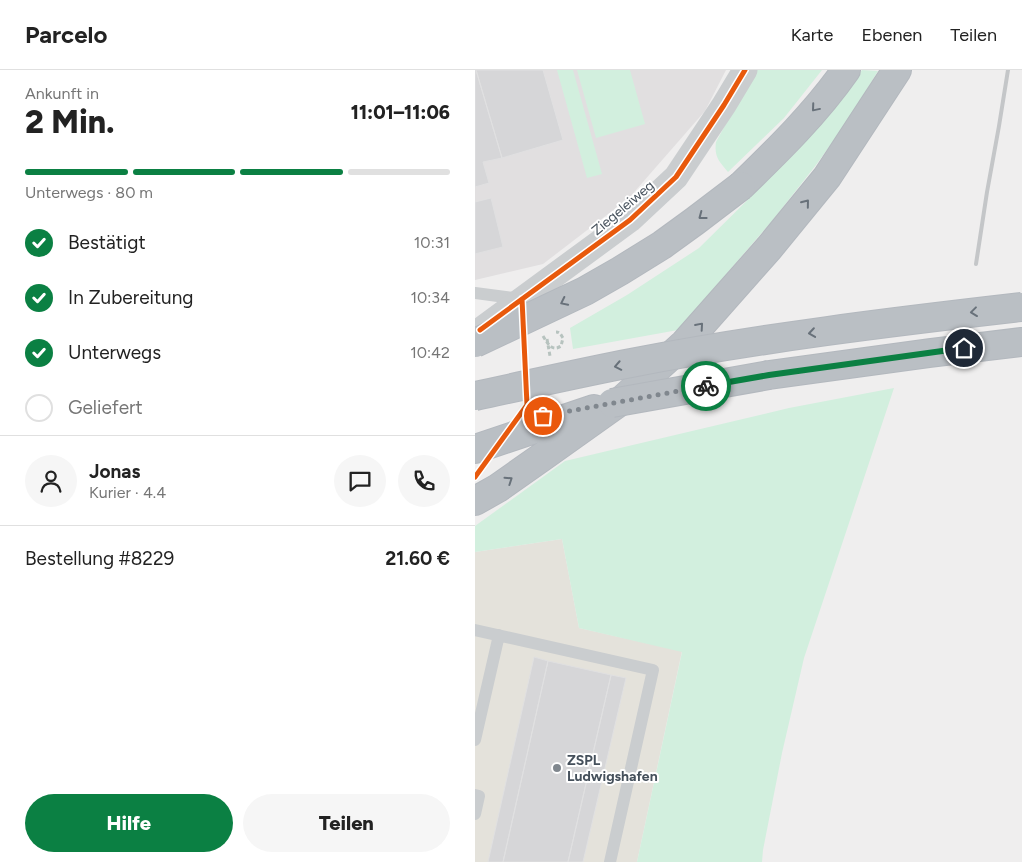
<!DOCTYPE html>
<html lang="de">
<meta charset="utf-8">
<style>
:root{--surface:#fff;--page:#f6f6f6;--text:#222;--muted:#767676;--line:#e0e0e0;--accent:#0b8043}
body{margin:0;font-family:Figtree,sans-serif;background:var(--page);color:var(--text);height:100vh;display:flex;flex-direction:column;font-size:19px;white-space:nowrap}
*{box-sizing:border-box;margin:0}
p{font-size:16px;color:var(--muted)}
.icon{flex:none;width:28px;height:28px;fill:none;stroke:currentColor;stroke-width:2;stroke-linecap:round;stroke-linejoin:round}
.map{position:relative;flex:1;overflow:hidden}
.side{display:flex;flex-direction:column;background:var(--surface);width:475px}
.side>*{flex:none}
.pin{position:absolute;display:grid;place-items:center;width:42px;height:42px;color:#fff;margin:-21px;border:2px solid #fff;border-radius:50%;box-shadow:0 1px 5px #0007}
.courier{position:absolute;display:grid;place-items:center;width:50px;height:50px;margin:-25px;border:4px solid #0b8043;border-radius:50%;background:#fff;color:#222;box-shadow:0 1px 6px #0007}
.overview em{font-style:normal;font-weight:800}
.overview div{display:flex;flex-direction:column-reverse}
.overview{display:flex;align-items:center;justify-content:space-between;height:85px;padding:0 25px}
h1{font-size:32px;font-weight:800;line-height:38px}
.bar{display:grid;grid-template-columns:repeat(4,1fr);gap:8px 5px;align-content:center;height:60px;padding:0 25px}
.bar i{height:6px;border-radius:4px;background:var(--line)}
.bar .selected{background:var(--accent)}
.bar p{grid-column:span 4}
.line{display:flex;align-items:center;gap:12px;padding:0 25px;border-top:1px solid var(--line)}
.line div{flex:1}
.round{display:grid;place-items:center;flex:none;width:52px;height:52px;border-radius:26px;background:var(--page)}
ol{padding:0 25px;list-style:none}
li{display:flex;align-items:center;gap:15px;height:55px}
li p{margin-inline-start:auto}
li .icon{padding:5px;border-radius:50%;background:var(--accent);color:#fff;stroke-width:4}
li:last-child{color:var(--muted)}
li i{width:28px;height:28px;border:2px solid var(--line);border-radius:50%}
.action{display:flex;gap:10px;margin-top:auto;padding:10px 25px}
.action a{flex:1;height:58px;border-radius:30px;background:var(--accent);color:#fff;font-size:20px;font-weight:800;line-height:58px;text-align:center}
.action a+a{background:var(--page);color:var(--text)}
header{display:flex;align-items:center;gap:30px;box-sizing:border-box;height:70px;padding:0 25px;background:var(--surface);border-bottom:1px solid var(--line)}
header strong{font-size:24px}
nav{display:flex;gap:28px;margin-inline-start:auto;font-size:18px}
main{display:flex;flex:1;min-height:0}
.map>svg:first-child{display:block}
.commercial{fill:#e4e2db}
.education{fill:#e1dfe0}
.green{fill:#d2efde}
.building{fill:#d6d6d8;stroke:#e0e0e1}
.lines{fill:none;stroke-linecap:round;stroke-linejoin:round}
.highway-casing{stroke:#b3b8be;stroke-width:30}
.path{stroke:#b7c3bf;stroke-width:3;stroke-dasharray:4 2.5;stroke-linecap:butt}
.lane{stroke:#cacdcf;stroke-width:12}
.street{stroke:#cacdcf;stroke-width:25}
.highway{stroke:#babfc4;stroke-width:28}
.rail{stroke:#c4c6c8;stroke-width:4}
.highway-bridge-casing{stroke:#b3b8be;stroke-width:30;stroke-linecap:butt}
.path-bridge{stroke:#b7c3bf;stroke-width:3;stroke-dasharray:4 2.5;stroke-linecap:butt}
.highway-bridge{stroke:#babfc4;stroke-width:28}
.cycleway-casing{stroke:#fff;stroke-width:8}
.cycleway{stroke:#e8590c;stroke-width:5}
.oneway{stroke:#68717a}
.done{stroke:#80878e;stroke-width:5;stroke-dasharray:0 9}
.route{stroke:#0b8043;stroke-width:6}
.poi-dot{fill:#80878e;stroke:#fff;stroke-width:2}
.labels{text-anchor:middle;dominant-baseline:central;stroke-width:4;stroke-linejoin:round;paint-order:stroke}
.street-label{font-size:14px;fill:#45505b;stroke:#fff}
.poi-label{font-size:14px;font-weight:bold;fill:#45505b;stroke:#fff;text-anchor:start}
</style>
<header>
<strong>Parcelo</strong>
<nav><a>Karte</a><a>Ebenen</a><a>Teilen</a></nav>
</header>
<main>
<section class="side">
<div class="overview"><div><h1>2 Min.</h1><p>Ankunft in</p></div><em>11:01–11:06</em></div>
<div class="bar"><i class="selected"></i><i class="selected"></i><i class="selected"></i><i></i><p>Unterwegs · 80 m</p></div>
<ol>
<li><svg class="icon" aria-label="check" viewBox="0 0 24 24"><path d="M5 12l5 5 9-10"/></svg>Bestätigt<p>10:31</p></li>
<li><svg class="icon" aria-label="check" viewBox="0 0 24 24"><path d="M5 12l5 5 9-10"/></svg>In Zubereitung<p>10:34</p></li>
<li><svg class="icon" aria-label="check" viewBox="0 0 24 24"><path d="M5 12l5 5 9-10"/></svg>Unterwegs<p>10:42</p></li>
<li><i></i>Geliefert</li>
</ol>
<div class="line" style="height:90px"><a class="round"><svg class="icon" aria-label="person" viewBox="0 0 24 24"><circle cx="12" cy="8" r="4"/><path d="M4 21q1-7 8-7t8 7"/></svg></a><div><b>Jonas</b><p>Kurier · 4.4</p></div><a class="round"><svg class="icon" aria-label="chat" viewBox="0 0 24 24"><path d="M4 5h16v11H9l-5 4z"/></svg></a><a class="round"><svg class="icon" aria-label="phone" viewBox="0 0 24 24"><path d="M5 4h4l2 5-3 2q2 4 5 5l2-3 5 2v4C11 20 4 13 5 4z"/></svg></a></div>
<div class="line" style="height:65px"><div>Bestellung #8229</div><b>21.60 €</b></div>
<div class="action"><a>Hilfe</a><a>Teilen</a></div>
</section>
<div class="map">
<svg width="547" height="792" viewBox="0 0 547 792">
<rect width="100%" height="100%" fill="#efeeee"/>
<!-- commercial -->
<path class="commercial" d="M 87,469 L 104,558 L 207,581 L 162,792 L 0,792 L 0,482 Z"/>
<!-- education -->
<path class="education" d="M 0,0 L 251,0 L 230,41 L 154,128 L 68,194 L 0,210 Z"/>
<!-- green -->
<path class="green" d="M 82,0 L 98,0 L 127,104 L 112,108 Z
M 102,0 L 155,0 L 170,54 L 121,68 Z
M 280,0 L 347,0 L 309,48 L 253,102 C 244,91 239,87 241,72 Z
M 387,0 L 403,1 L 372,52 L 341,95 L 297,151 L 203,260 L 98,279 L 95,258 L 152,225 L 224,178 L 322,81 Z
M 419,318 L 329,588 L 307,683 L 288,780 L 287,792 L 162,792 L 207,582 L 104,558 L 87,469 L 0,482 L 0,456 L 90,391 L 314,338 Z"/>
<!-- building -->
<path class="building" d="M 0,0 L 1,0 L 27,88 L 8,92 L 14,113 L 0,117 Z
M 1,0 L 68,0 L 88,70 L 27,88 Z
M 16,128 L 28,177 L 0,184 L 0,132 Z
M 59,587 L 73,591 L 28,792 L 13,792 Z
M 73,591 L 136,605 L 93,792 L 28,792 Z
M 136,605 L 151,608 L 108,792 L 93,792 Z"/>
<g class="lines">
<!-- highway casing -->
<g class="highway-casing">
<path id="highway" d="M 266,116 C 303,80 341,43 371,0
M 294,305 L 455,283 L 547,272
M 0,379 L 119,339
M 0,431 L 23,418 L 67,387 L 147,330 L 210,273 L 294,178 L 352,107 L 422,0"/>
</g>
<!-- path -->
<path class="path" d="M 68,266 C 73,274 77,282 86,276 L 88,268 C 86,265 85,262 81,262"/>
<!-- lane -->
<path class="lane" d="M 0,223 L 45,229
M 0,560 L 178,600 L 135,792
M 0,670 L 24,565
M 0,725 L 4,726 L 0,744"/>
<!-- street -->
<path class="street" d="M 5,260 L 155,150 L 201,107 L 249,35 L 270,0"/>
<!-- highway -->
<use href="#highway" class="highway"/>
<!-- rail -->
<path class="rail" d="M 501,194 L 512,122 L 524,56 L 533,0"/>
<!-- highway-bridge casing -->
<g class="highway-bridge-casing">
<path id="highway-bridge" d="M 0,273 L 110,221 L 145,201 L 187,175 L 220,151 L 266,116
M 0,326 C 52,315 104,303 156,293 C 285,268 416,252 547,237
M 137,333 L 294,305"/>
</g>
<!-- path-bridge -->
<path class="path-bridge" d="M 72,269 L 75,286"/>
<!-- highway-bridge -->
<use href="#highway-bridge" class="highway-bridge"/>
<!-- cycleway casing -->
<g class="cycleway-casing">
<path id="cycleway" d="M 5,260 L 155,150 L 201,107 L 249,35 L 270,0
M 0,407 L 52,335 L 47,229"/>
</g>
<!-- cycleway -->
<use href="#cycleway" class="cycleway"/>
</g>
<!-- one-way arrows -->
<defs><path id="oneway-chevron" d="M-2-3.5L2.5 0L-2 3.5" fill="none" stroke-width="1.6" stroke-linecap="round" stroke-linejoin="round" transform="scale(1.25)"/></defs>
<g class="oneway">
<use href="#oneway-chevron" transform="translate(340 38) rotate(130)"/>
<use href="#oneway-chevron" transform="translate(331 133) rotate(-51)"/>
<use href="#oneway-chevron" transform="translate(227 146) rotate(143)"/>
<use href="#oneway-chevron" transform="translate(89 232) rotate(154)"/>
<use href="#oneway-chevron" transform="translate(499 242) rotate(173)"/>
<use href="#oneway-chevron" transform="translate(225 256) rotate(-49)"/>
<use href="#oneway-chevron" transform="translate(337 263) rotate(172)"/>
<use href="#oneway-chevron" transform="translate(143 296) rotate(169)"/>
<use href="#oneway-chevron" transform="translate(34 410) rotate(-34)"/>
</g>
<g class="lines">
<!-- done -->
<path class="done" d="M 68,346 L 231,316"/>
<!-- route -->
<path class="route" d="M 231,316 L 294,305 L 489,278"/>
</g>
<!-- markers -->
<circle class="poi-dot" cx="82" cy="698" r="5"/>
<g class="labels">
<!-- street labels -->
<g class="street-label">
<text transform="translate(148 138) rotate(-40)">Ziegeleiweg</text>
</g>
<!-- poi labels -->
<g class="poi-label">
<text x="92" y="690">ZSPL<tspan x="92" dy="16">Ludwigshafen</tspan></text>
</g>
</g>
</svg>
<div class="pin" style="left:68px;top:346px;background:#ea580c"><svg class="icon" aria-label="bag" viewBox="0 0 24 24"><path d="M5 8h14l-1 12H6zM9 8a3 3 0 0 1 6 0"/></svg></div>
<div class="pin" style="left:489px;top:278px;background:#1f2937"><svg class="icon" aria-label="home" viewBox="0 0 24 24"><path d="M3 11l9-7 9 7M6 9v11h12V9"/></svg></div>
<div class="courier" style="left:231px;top:316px"><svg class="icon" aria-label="bike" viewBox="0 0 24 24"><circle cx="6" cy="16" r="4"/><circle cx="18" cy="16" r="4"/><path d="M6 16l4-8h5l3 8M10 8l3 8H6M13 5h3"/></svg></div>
</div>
</main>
